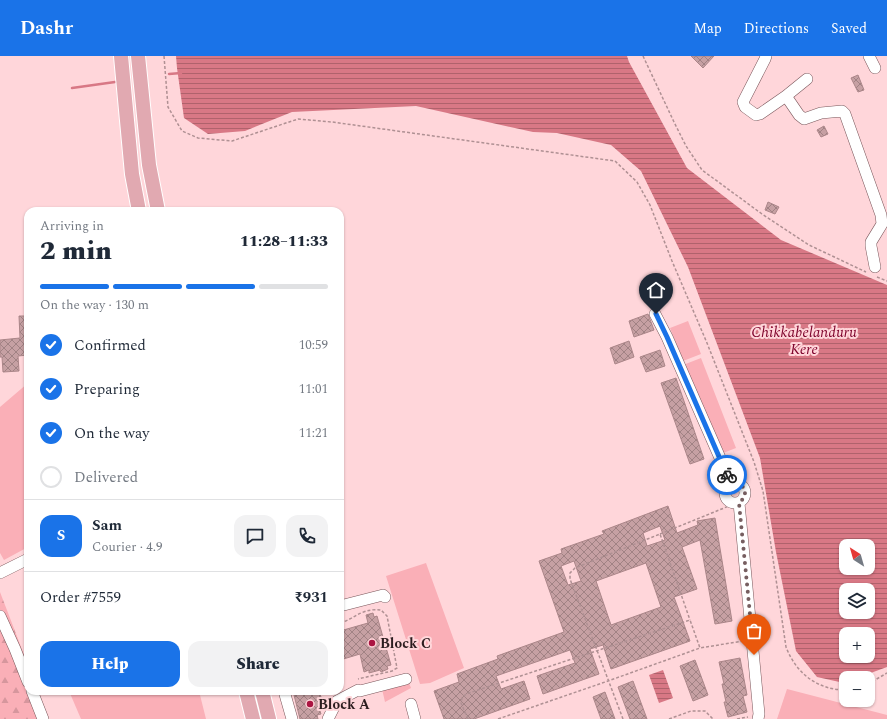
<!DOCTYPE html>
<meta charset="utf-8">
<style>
:root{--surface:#fff;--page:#f2f2f3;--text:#1f2937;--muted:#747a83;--line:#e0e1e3;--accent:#1a73e8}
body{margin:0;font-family:Spectral,serif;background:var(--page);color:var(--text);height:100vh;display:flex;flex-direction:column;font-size:15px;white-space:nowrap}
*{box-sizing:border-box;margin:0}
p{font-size:13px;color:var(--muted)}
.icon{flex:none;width:22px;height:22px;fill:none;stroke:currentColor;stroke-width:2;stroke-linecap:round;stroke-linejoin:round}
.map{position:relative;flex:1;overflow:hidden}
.panel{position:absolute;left:24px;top:151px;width:320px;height:488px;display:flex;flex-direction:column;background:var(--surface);border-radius:12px;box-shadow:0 1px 3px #0004}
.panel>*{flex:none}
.needle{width:26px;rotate:323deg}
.buttons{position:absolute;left:839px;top:483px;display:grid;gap:8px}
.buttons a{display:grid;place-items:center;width:36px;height:36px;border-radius:8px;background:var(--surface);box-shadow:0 1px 3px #0004;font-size:20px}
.pin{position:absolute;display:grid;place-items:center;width:34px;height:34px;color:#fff;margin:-41px -17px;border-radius:50% 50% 50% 0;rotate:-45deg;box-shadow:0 0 4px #0007}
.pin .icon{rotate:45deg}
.courier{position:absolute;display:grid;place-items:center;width:40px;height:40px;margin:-20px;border:3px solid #1a73e8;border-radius:50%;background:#fff;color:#222;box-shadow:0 1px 5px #0007}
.summary em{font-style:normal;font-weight:800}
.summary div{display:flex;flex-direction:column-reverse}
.summary{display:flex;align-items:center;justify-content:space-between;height:68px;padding:0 16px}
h1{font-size:26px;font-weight:800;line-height:30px}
.bar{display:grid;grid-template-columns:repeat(4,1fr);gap:6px 4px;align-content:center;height:48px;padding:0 16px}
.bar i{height:5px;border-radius:3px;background:var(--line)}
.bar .active{background:var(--accent)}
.bar p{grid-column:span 4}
.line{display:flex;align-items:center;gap:10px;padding:0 16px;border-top:1px solid var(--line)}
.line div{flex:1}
.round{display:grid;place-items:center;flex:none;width:42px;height:42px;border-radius:12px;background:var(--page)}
ol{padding:0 16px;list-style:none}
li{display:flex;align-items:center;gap:12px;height:44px}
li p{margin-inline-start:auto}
li .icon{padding:4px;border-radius:50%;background:var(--accent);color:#fff;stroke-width:4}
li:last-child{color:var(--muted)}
li i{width:22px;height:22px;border:2px solid var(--line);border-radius:50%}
.action{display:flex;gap:8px;margin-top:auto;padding:8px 16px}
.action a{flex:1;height:46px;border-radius:12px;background:var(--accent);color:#fff;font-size:16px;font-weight:800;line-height:46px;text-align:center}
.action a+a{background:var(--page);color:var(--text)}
header{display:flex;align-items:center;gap:24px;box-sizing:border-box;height:56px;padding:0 20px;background:var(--accent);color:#fff}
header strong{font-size:19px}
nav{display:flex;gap:22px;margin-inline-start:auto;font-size:14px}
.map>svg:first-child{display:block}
.green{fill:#faafb7}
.forest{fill:url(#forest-firs)}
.water{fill:url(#water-rules);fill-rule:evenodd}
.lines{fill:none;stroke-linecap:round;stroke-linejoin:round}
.stream{stroke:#d87885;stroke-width:2.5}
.building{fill:url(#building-cross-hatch);stroke:#ab8689;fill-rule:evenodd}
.minor-casing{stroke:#7a575b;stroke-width:12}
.major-casing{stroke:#fff;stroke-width:16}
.path{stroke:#af9093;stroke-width:1.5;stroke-dasharray:3 2;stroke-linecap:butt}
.minor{stroke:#fff;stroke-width:11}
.major{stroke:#e1a9b1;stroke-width:14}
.done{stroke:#765e60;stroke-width:4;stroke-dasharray:0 7.2}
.route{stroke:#1a73e8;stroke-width:5}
.poi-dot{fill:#ab1542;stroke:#ffd6da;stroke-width:1.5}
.labels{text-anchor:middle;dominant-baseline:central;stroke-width:4;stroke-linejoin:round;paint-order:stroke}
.poi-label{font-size:14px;font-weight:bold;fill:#2c1d1f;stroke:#ffd6da;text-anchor:start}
.water-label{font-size:15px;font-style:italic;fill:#80062e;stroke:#ffd6da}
</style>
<header>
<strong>Dashr</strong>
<nav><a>Map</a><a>Directions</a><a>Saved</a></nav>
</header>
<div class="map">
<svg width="887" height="663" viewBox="0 0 887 663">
<defs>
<pattern id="forest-firs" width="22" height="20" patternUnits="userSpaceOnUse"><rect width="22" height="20" fill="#faafb7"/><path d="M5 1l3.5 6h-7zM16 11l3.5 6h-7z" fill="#d6969d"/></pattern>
<pattern id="water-rules" width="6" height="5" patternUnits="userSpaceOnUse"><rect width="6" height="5" fill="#d87885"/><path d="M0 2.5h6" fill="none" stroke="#af626c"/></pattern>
<pattern id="building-cross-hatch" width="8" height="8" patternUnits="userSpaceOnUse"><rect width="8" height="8" fill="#c6a0a3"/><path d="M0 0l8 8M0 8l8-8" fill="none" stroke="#a18284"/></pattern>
</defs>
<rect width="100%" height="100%" fill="#ffd6da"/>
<!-- green -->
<path class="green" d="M 688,265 L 701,298 L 683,305 L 670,272 Z
M 701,302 L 736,392 L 718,399 L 683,309 Z
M 28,327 L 28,491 L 4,504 L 0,497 L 0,351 Z
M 426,507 L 464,612 L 430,627 L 420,628 L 386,520 Z
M 409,627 L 411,632 L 385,646 L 382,633 Z
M 787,633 L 887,659 L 887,663 L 777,663 Z
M 69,635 L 199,635 L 206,663 L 81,663 Z"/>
<!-- forest -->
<path class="forest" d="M 0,536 L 28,609 L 28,635 L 38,635 L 49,663 L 0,663 Z"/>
<!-- water -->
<path class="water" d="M 176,0 L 627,0 L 629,6 L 687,112 L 781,184 L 887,229 L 887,611 L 857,622 L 846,622 L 846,626 L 844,627 L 817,621 L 796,595 L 776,496 L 760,402 L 688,211 L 641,115 L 611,89 L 557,77 L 533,76 L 416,50 L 292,56 L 245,75 L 208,78 L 184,62 L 177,12 ZM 846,490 L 868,490 L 868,512 L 846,512 ZM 846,534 L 868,534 L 868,556 L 846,556 ZM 846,578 L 868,578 L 868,600 L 846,600 Z
M 663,614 L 673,642 L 659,647 L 649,619 Z"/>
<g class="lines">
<!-- stream -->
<path class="stream" d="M 169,18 L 181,17
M 72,32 L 115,26"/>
</g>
<!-- building -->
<path class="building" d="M 691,0 L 714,0 L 703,12 Z
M 858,19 L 864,34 L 858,36 L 851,22 Z
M 824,70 L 828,78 L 821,81 L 817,74 Z
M 768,146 L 779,151 L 775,158 L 765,154 Z
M 648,258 L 654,274 L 634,281 L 629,265 Z
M 19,260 L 28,260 L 28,299 L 18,300 L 19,315 L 3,316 L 2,301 L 0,301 L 0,284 L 20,282 Z
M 629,285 L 634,301 L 615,308 L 610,292 Z
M 660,294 L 665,310 L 646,316 L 640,301 Z
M 676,322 L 704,403 L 690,408 L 661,327 Z
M 668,450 L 677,477 L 698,469 L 697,465 L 715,462 L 732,565 L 715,568 L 700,484 L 682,491 L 697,533 L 674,541 L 690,585 L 611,613 L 603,589 L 590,593 L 599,618 L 543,638 L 537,620 L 575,607 L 570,594 L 496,620 L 501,633 L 524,625 L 530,643 L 474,663 L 444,663 L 434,635 L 459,626 L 457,618 L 498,603 L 497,600 L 564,576 L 539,505 L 562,497 L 561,493 L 604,478 L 602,475 ZM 660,470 L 665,484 L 647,490 L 643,477 ZM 574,505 L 581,525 L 568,529 L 561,510 ZM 646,507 L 661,551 L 611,569 L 596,525 Z
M 373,557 L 374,561 L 377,560 L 391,609 L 387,610 L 388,613 L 381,616 L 380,614 L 369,617 L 369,614 L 364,616 L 360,598 L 340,604 L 340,575 L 368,567 L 366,559 Z
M 740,602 L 747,639 L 743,640 L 747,656 L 728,661 L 724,646 L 726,646 L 722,628 L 724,628 L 719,606 Z
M 695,604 L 708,639 L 693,645 L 680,610 Z
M 633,625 L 647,663 L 630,663 L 618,631 Z
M 293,635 L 319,635 L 324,650 L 319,652 L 321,658 L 317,659 L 318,663 L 300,663 Z
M 605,636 L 615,663 L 601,663 L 593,641 Z"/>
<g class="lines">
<!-- minor casing -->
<g class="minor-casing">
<path id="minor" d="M 766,0 L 765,3 L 743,46 L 745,51 L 756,59 L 760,58 L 786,40 L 799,59 L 804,63 L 821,57 L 842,55 L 845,58 L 881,159 L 882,168 L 871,186 L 871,190 L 875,211
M 869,0 L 875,12
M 786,40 L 807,23
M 655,258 L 667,281 L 731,427
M725 437a10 10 0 1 1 20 0a10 10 0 1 1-20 0Z
M 739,447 L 759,658 L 758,663
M 0,517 L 28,503
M 340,550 L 383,539 L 385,541
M 0,560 L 15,593 L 28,626
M 32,635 L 43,663
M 284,635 L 292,663
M 411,648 L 415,663
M 328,663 L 337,645 L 358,634 L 360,635 L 406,623"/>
</g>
<!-- major casing -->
<g class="major-casing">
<path id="major" d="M 121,0 L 132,118 L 139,155
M 138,0 L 149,109 L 158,155
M 246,635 L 253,663
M 262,635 L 269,663"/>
</g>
<!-- path -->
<path class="path" d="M 164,0 L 168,51 L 182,75 L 198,82 L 232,85 L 298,63 L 332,66 L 615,105 L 637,126 L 650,149 L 672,205 L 707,287 L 754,406 L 763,435 L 786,591 C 796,617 817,634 846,634
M 643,0 L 674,66 L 686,90 L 702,114 L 762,158 L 809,189 L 866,216
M 877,221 L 887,225
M 660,478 L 729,450
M 340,567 C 348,565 354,560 361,557 C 368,554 375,553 381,554 L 387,560 L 397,612 L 392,615 L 358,623
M 868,628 L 887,617
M 468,663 L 461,647 L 462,642 L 466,638 L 690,564 L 700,592 L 743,585
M 498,663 L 608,625 L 700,592
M 623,663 L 570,523 L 570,517 L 575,512 L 660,478 L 690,564
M 669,663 L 691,655 L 705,655 L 713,663
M 737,663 L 748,661"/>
<!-- minor -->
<use href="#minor" class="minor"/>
<!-- major -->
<use href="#major" class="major"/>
</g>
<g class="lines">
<!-- done -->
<path class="done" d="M 727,419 L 731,427 C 745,426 750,438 739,447 L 754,599"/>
<!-- route -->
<path class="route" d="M 656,258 L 667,281 L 727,419"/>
</g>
<!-- markers -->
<g class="poi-dot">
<circle cx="372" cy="587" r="4"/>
<circle cx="310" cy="648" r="4"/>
</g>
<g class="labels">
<!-- poi labels -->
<g class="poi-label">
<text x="380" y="587">Block C</text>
<text x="318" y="648">Block A</text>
</g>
<!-- water labels -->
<g class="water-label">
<text x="804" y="276">Chikkabelanduru<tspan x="804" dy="17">Kere</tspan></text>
</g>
</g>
</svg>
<div class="buttons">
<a><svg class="needle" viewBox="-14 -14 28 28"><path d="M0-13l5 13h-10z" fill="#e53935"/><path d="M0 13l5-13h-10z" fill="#747a83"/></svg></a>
<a><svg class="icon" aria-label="layers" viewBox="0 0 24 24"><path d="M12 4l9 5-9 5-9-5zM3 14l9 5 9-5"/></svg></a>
<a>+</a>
<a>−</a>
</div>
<div class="pin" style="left:754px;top:599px;background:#ea580c"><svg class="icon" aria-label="bag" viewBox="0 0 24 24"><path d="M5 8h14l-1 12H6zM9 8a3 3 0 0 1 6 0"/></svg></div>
<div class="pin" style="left:656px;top:258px;background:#1f2937"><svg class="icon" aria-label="home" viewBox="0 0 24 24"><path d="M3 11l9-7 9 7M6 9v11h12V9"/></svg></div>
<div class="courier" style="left:727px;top:419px"><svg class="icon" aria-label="bike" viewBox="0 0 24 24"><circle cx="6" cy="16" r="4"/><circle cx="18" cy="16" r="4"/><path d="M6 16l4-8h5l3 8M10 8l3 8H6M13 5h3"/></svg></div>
<section class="panel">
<div class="summary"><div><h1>2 min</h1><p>Arriving in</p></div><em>11:28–11:33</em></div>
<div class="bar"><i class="active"></i><i class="active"></i><i class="active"></i><i></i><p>On the way · 130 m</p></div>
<ol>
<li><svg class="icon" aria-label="check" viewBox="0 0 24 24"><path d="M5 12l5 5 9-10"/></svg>Confirmed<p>10:59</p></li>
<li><svg class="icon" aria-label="check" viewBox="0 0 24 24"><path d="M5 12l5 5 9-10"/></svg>Preparing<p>11:01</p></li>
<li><svg class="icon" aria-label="check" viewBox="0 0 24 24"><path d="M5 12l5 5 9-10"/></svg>On the way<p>11:21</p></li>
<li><i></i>Delivered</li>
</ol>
<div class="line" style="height:72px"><b class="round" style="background:var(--accent);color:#fff">S</b><div><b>Sam</b><p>Courier · 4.9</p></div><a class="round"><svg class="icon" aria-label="chat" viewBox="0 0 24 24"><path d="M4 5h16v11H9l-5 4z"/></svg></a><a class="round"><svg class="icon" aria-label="phone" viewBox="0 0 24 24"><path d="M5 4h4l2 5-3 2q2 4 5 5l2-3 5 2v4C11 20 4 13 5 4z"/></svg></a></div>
<div class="line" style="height:52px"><div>Order #7559</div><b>₹931</b></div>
<div class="action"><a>Help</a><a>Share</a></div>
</section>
</div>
